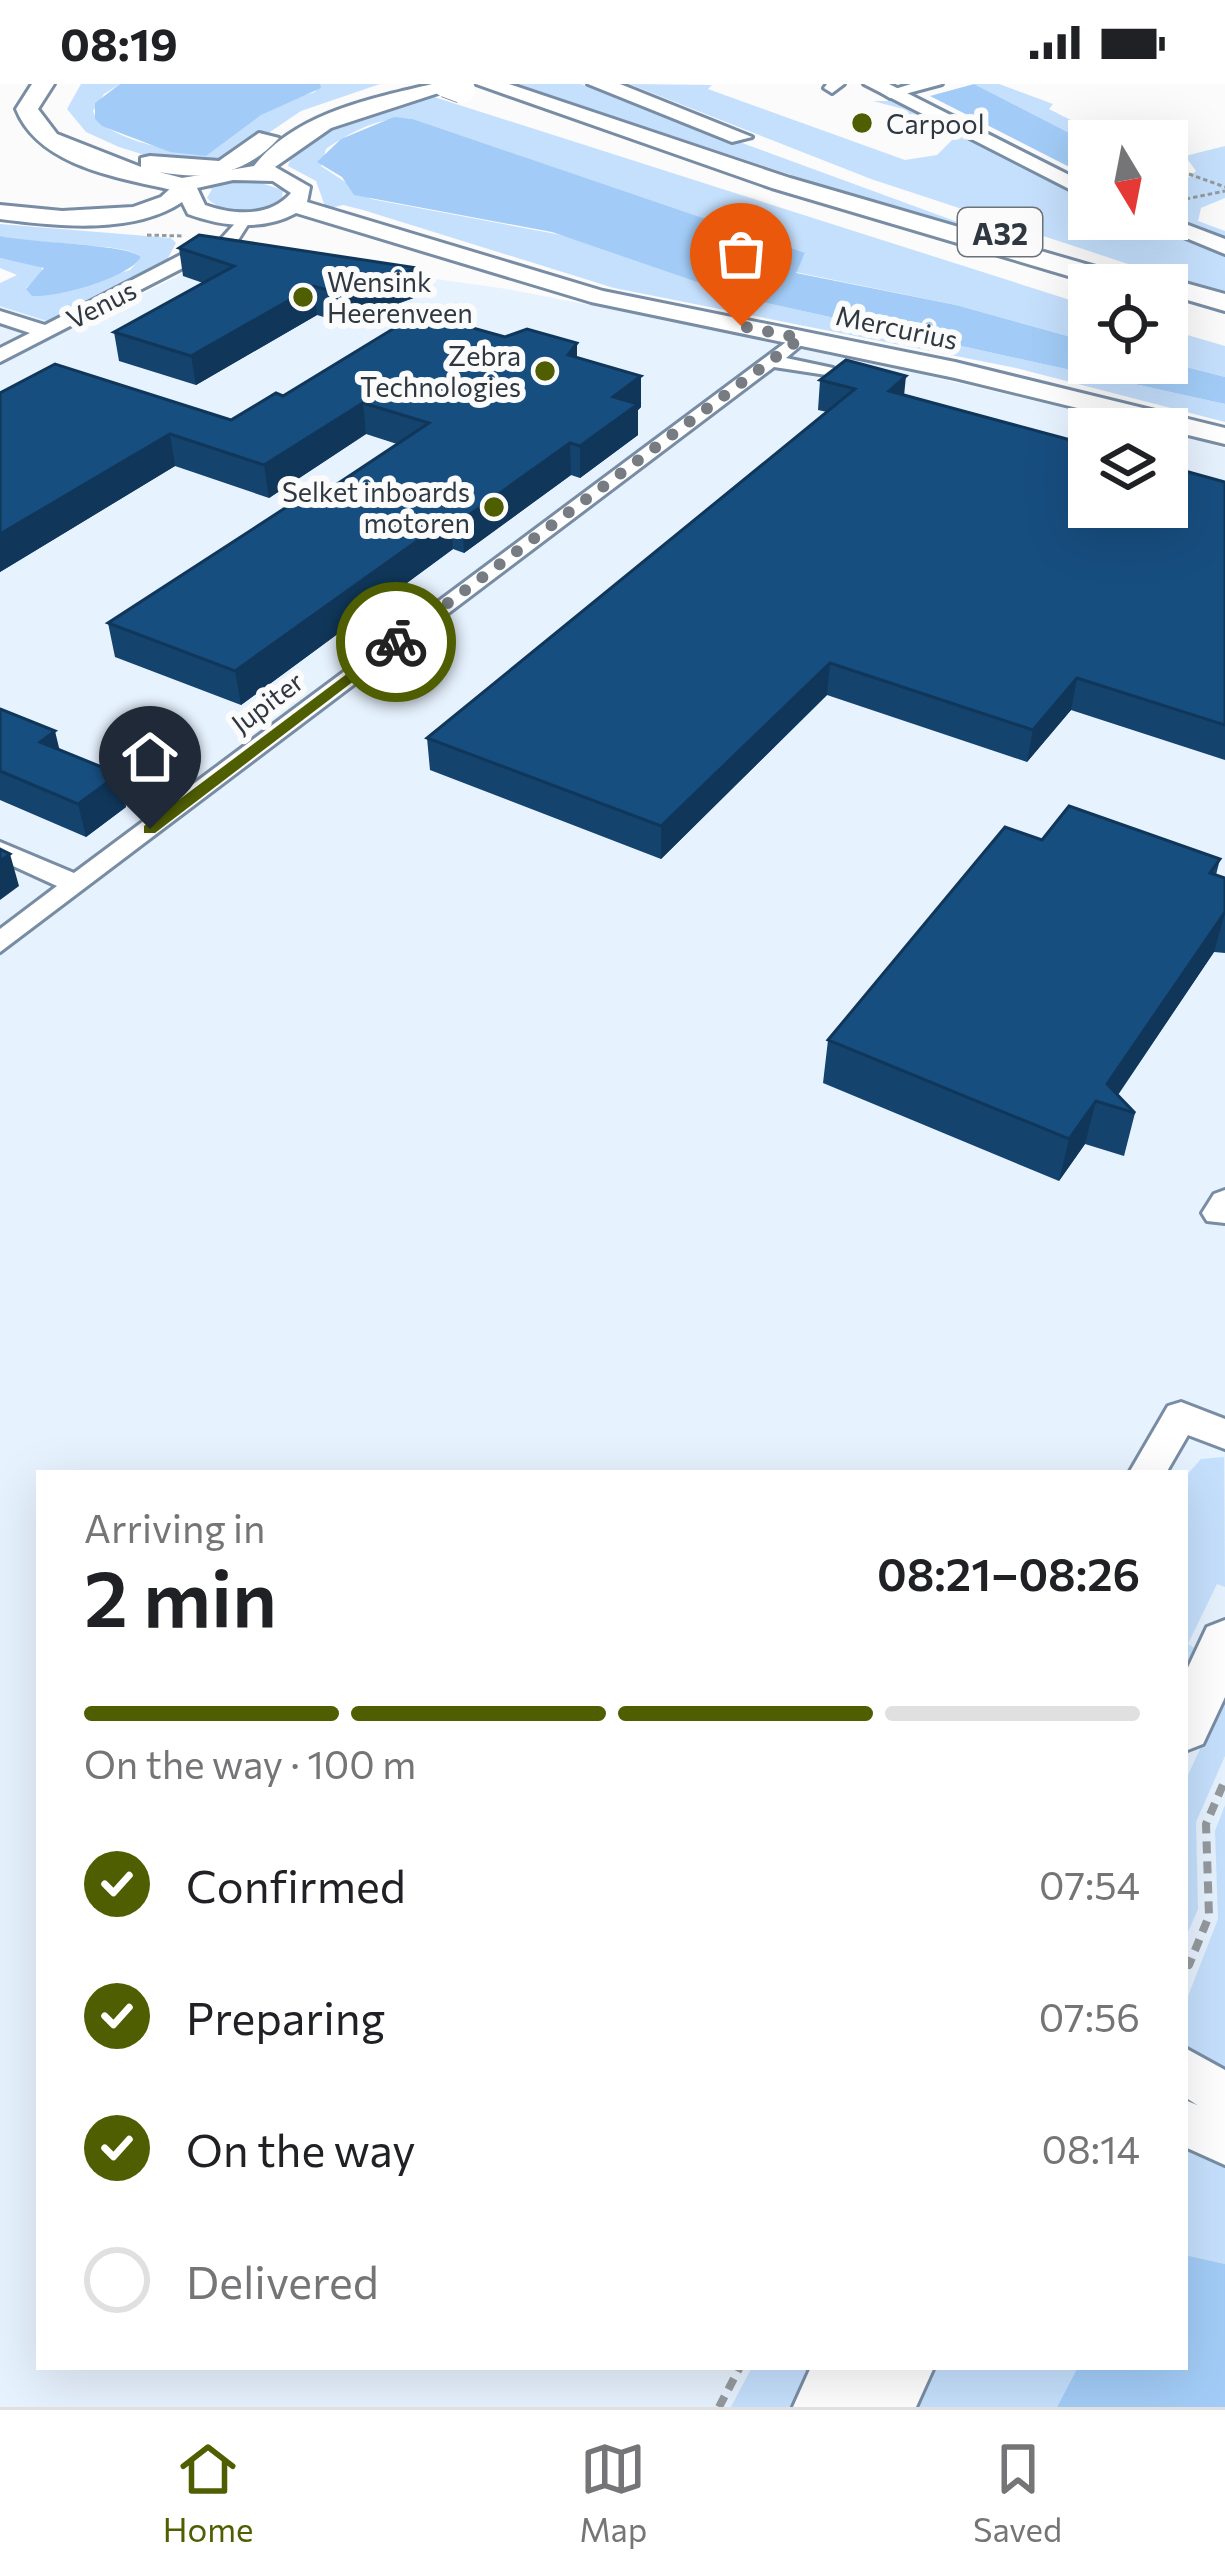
<!DOCTYPE html>
<meta charset="utf-8">
<style>
:root{--surface:#fff;--page:#f2f2f2;--text:#202124;--muted:#757577;--line:#e0e0e0;--accent:#4f5e00}
body{margin:0;font-family:Commissioner,sans-serif;background:var(--page);color:var(--text);height:100vh;display:flex;flex-direction:column;font-size:45px;white-space:nowrap}
*{box-sizing:border-box;margin:0}
p{font-size:39px;color:var(--muted)}
.icon{flex:none;width:66px;height:66px;fill:none;stroke:currentColor;stroke-width:2;stroke-linecap:round;stroke-linejoin:round}
.map{position:relative;flex:1;overflow:hidden}
.sheet{position:absolute;left:36px;top:1386px;width:1152px;height:900px;display:flex;flex-direction:column;background:var(--surface);border-radius:0px;box-shadow:0 12px 48px #0002}
.sheet>*{flex:none}
.needle{width:78px;rotate:170deg}
.tools{position:absolute;left:1068px;top:36px;display:grid;gap:24px}
.tools a{display:grid;place-items:center;width:120px;height:120px;border-radius:0px;background:var(--surface);box-shadow:0 12px 48px #0002;font-size:60px}
.pin{position:absolute;display:grid;place-items:center;width:102px;height:102px;color:#fff;margin:-123px -51px;border-radius:50% 50% 50% 0;rotate:-45deg;box-shadow:0 0 12px #0007}
.pin .icon{rotate:45deg}
.courier{position:absolute;display:grid;place-items:center;width:120px;height:120px;margin:-60px;border:9px solid #4f5e00;border-radius:50%;background:#fff;color:#222;box-shadow:0 3px 15px #0007}
.overview em{font-style:normal;font-weight:600}
.overview div{display:flex;flex-direction:column-reverse}
.overview{display:flex;align-items:center;justify-content:space-between;height:204px;padding:0 48px}
h1{font-size:78px;font-weight:600;line-height:90px}
.bar{display:grid;grid-template-columns:repeat(4,1fr);gap:18px 12px;align-content:center;height:144px;padding:0 48px}
.bar i{height:15px;border-radius:9px;background:var(--line)}
.bar .current{background:var(--accent)}
.bar p{grid-column:span 4}
ol{padding:0 48px;list-style:none}
li{display:flex;align-items:center;gap:36px;height:132px}
li p{margin-inline-start:auto}
li .icon{padding:12px;border-radius:50%;background:var(--accent);color:#fff;stroke-width:4}
li:last-child{color:var(--muted)}
li i{width:66px;height:66px;border:6px solid var(--line);border-radius:50%}
.status{display:flex;justify-content:space-between;align-items:center;height:84px;padding:0 60px;background:var(--surface);direction:ltr}
.status svg{height:33px;fill:currentColor}
.tab-bar{display:flex;justify-content:space-around;align-items:center;height:168px;border-top:3px solid var(--line);background:var(--surface);font-size:33px;color:var(--muted)}
.tab-bar a{display:grid;justify-items:center;gap:6px}
.tab-bar .current{color:var(--accent)}
.map>svg:first-child{display:block}
.built{fill:#e6f2fe;fill-rule:evenodd}
.green{fill:#c5e0fd}
.water{fill:#a2ccf7}
.lines{fill:none;stroke-linecap:round;stroke-linejoin:round}
.minor-casing{stroke:#788da4;stroke-width:6}
.major-casing{stroke:#788da4;stroke-width:6}
.highway-casing{stroke:#788da4;stroke-width:6}
.path-far1{stroke:#959a9e;stroke-width:3;stroke-dasharray:4.5 3;stroke-linecap:butt}
.path{stroke:#959a9e;stroke-width:8;stroke-dasharray:12 8;stroke-linecap:butt}
.minor{fill:#fff;fill-rule:evenodd}
.major{fill:#fff;fill-rule:evenodd}
.highway{fill:#fff;fill-rule:evenodd}
.highway-bridge-casing{stroke:#788da4;stroke-width:28;stroke-linecap:butt}
.highway-bridge{stroke:#fff;stroke-width:26}
.wall{fill:#14436e}
.shaded-wall{fill:#10375a}
.building{fill:#174e80;stroke:#10375a;stroke-width:3}
.route{fill:#4f5e00}
.done{stroke:#767c82;stroke-width:12;stroke-dasharray:0 21.6}
.poi-dot{fill:#4f5e00;stroke:#fbfbfb;stroke-width:4.5}
.labels{text-anchor:middle;dominant-baseline:central;stroke-width:12;stroke-linejoin:round;paint-order:stroke}
.far-poi-label{font-size:27px;fill:#2f3841;stroke:#fbfbfb;text-anchor:start}
.far-street-label{font-size:27px;fill:#2f3841;stroke:#fbfbfb}
.shield{fill:#fbfbfb;stroke:#6c7279;stroke-width:3}
.shield-label{font-size:30px;font-weight:bold;fill:#2f3841}
</style>
<div class="status"><b>08:19</b><svg viewBox="0 0 49 12"><path d="M0 12V9h3v3zM5 12V6h3v6zM10 12V3h3v9zM15 12V0h3v12zM26 1h20v11H26zM47 4h2v5h-2z"/></svg></div>
<div class="map">
<svg width="1225" height="2323" viewBox="0 0 1225 2323">
<rect width="100%" height="100%" fill="#fbfbfb"/>
<!-- built -->
<path class="built" d="M 229,166 L 507,205 L 787,259 L 1155,345 L 1089,345 L 1089,423 L 1167,423 L 1167,348 L 1225,364 L 1225,2323 L 0,2323 L 0,222 L 73,245 ZM 39,1389 L 1185,1389 L 1185,2283 L 39,2283 Z"/>
<!-- green -->
<path class="green" d="M 81,0 L 120,0 L 104,10 L 93,27 C 103,56 188,74 215,64 C 223,60 230,51 237,46 C 260,30 288,15 315,8 L 320,0 L 380,0 L 301,27 L 221,81 L 174,80 L 119,63 L 86,48 L 67,25 Z
M 516,0 L 581,0 L 974,144 L 888,123 Z
M 629,0 L 712,1 L 708,5 L 905,76 L 937,71 L 954,54 L 920,48 L 927,39 L 895,34 L 903,25 L 873,17 L 898,17 L 1089,114 L 1089,135 L 1139,135 L 1225,166 L 1225,212 L 871,95 Z
M 974,0 L 999,0 L 1053,20 L 1049,25 L 1112,57 L 1089,59 Z
M 431,12 L 1089,222 L 1089,258 L 956,221 L 795,188 L 805,170 L 413,35 C 380,32 353,47 326,65 L 321,82 L 371,115 L 577,154 L 744,214 L 1225,320 L 1225,338 L 1016,284 L 614,204 L 363,126 L 343,121 L 326,125 L 316,97 L 288,82 C 301,41 393,22 431,12 Z
M 1225,62 L 1225,114 L 1201,124 L 1198,137 L 1225,147 L 1225,158 L 1167,135 L 1167,112 L 1196,87 L 1185,72 Z
M 252,96 L 283,106 L 282,115 C 260,128 226,134 207,114 L 212,105 L 204,103 Z
M 0,140 L 171,154 L 176,159 L 167,176 L 47,237 L 0,222 L 0,199 L 17,191 L 0,184 L 0,174 L 41,181 L 43,188 L 26,204 L 43,212 L 130,186 L 141,173 C 127,158 31,161 0,152 Z
M 1167,245 L 1225,262 L 1225,293 L 1167,278 Z
M 1224,1373 L 1225,1503 L 1217,1500 L 1188,1560 L 1196,1565 L 1185,1584 L 1185,1393 L 1201,1375 Z
M 1225,1612 L 1225,1672 L 1196,1738 L 1198,1825 L 1185,1855 L 1185,1697 Z
M 1225,1721 L 1225,1998 L 1185,1972 L 1185,1920 L 1218,1835 L 1215,1747 Z
M 1185,2058 L 1225,2074 L 1225,2180 L 1185,2171 Z
M 752,2283 L 829,2283 L 809,2323 L 731,2323 Z
M 919,2283 L 1078,2283 L 1057,2323 L 900,2323 Z"/>
<!-- water -->
<path class="water" d="M 120,0 L 320,0 L 321,4 L 261,31 L 206,72 L 170,68 L 102,42 L 95,35 L 95,19 Z
M 974,0 L 1089,59 L 1089,93 L 930,12 Z
M 394,33 L 413,35 L 805,169 L 796,189 L 956,221 L 1089,258 L 1089,279 L 1167,278 L 1225,293 L 1225,320 L 744,214 L 552,148 L 354,111 L 342,93 L 317,78 L 341,55 Z
M 0,152 C 29,159 129,160 141,173 C 129,194 56,214 32,212 L 26,205 L 44,184 L 0,174 Z
M 1185,2171 L 1225,2180 L 1225,2323 L 1057,2323 L 1078,2283 L 1185,2283 Z"/>
<g class="lines">
<!-- minor casing -->
<g class="minor-casing">
<path id="minor" d="M 827,0 L 844,0 L 832,9 L 824,4 Z
M 911,0 L 942,0 L 890,14 L 882,9 Z
M 240,134 L 249,139 L 233,164 L 208,171 L 0,278 L 0,264 L 30,249 L 0,239 L 0,227 L 45,241 L 196,163 L 220,156 Z
M 801,247 L 811,253 L 786,274 L 833,284 L 833,292 L 774,283 L 0,868 L 0,845 L 57,802 L 0,776 L 0,758 L 74,789 Z
M 1225,1106 L 1225,1139 L 1207,1137 L 1202,1129 L 1214,1110 Z
M 1181,1318 L 1225,1335 L 1225,1365 L 1188,1351 L 1166,1389 L 1129,1389 L 1168,1322 Z
M 1185,1964 L 1225,1986 L 1225,2081 L 1185,2063 L 1185,2016 L 1197,2021 L 1185,2013 Z"/>
</g>
<!-- major casing -->
<g class="major-casing">
<path id="major" d="M 432,0 L 466,0 L 331,44 L 275,83 L 310,103 L 307,118 L 603,207 L 955,278 L 1225,344 L 1225,360 L 955,294 L 591,218 L 296,129 C 263,147 223,143 188,130 L 182,118 C 133,151 55,142 0,135 L 0,121 L 62,127 L 133,123 L 161,113 L 182,94 L 254,82 C 296,29 370,15 432,0 ZM 233,96 L 273,97 L 291,109 C 270,134 233,131 205,121 L 197,104 Z
M 864,0 L 889,0 L 1089,101 L 1089,115 Z
M 1167,133 L 1225,155 L 1225,170 L 1140,135 Z
M 1225,1536 L 1225,1613 L 1203,1660 L 1185,1667 L 1185,1590 L 1207,1543 Z
M 811,2283 L 934,2283 L 916,2323 L 793,2323 Z"/>
</g>
<!-- highway casing -->
<g class="highway-casing">
<path id="highway" d="M 32,0 L 54,0 L 38,25 L 57,50 L 141,83 L 141,74 L 150,72 L 219,77 L 259,49 L 279,54 C 244,92 207,96 159,88 L 194,97 L 197,102 L 185,109 C 129,95 40,86 16,25 Z
M 476,0 L 509,0 L 790,94 L 1137,195 L 1141,201 L 1099,201 L 772,104 Z
M 588,0 L 620,0 L 752,53 L 732,58 Z
M 1167,194 L 1225,210 L 1225,227 L 1167,210 L 1167,201 L 1154,201 Z"/>
</g>
<!-- path-far1 -->
<path class="path-far1" d="M 1189,90 L 1225,103
M 1171,118 L 1225,107
M 147,151 L 182,152"/>
<!-- path -->
<path class="path" d="M 1185,1879 L 1189,1881 L 1209,1832 L 1206,1740 L 1225,1696
M 719,2323 L 740,2283"/>
<!-- minor -->
<use href="#minor" class="minor"/>
<!-- major -->
<use href="#major" class="major"/>
<!-- highway -->
<use href="#highway" class="highway"/>
<!-- highway-bridge casing -->
<g class="highway-bridge-casing">
<path id="highway-bridge" d="M 446,0 L 462,6"/>
</g>
<!-- highway-bridge -->
<use href="#highway-bridge" class="highway-bridge"/>
</g>
<!-- wall -->
<path class="wall" d="M 179,164 L 417,184 L 419,212 L 344,239 L 317,231 L 196,301 L 119,277 L 114,248 L 203,199 L 183,192 Z
M 505,253 L 577,259 L 577,274 L 641,292 L 641,323 L 638,326 L 638,351 L 580,394 L 571,391 L 464,469 L 453,465 L 241,621 L 115,573 L 108,539 L 310,418 L 397,360 L 366,350 L 269,414 L 175,382 L 0,488 L 0,309 L 231,336 L 283,312 Z
M 820,296 L 904,311 L 1225,398 L 1225,676 L 1071,626 L 1027,678 L 827,611 L 661,775 L 430,686 L 427,654 L 827,328 L 818,326 Z
M 0,625 L 60,666 L 119,690 L 126,723 L 86,753 L 0,716 Z
M 1220,775 L 1216,791 L 1225,794 L 1225,869 L 1214,868 L 1118,1011 L 1135,1029 L 1124,1072 L 1085,1060 L 1059,1097 L 823,999 L 828,956 Z"/>
<!-- shaded-wall -->
<path class="shaded-wall" d="M 417,184 L 419,212 L 344,239 L 341,210 Z
M 314,202 L 317,231 L 196,301 L 191,272 Z
M 577,259 L 577,290 L 568,271 Z
M 641,292 L 641,323 L 638,326 L 638,351 L 580,394 L 580,362 L 613,313 Z
M 906,292 L 903,322 L 889,307 Z
M 363,319 L 366,350 L 269,414 L 264,381 Z
M 170,350 L 175,382 L 0,488 L 0,450 Z
M 570,359 L 571,391 L 464,469 L 462,436 Z
M 451,433 L 453,465 L 241,621 L 235,587 Z
M 830,579 L 827,611 L 661,775 L 661,742 Z
M 1077,594 L 1071,626 L 1027,678 L 1033,646 Z
M 55,647 L 63,680 L 40,658 Z
M 119,690 L 126,723 L 86,753 L 78,720 Z
M 10,770 L 19,802 L 0,816 L 0,777 Z
M 1225,828 L 1214,868 L 1110,1022 L 1107,1000 Z
M 1096,1017 L 1085,1060 L 1059,1097 L 1069,1055 Z"/>
<!-- building -->
<path class="building" d="M 199,151 L 417,184 L 341,210 L 314,202 L 191,272 L 114,248 L 234,182 L 179,164 Z
M 419,229 L 505,253 L 527,245 L 577,259 L 568,271 L 641,292 L 613,313 L 638,320 L 580,362 L 570,359 L 462,436 L 451,433 L 235,587 L 108,539 L 299,415 L 310,418 L 429,339 L 363,319 L 264,381 L 170,350 L 0,450 L 0,309 L 55,280 L 231,336 L 276,309 L 283,312 Z
M 846,276 L 906,292 L 889,307 L 1089,361 L 1089,423 L 1167,423 L 1167,382 L 1225,398 L 1225,641 L 1077,594 L 1033,646 L 830,579 L 661,742 L 427,654 L 855,305 L 820,296 Z
M 0,625 L 55,647 L 40,658 L 119,690 L 78,720 L 0,687 Z
M 1069,722 L 1220,775 L 1210,789 L 1225,794 L 1225,828 L 1107,1000 L 1135,1029 L 1096,1017 L 1069,1055 L 828,956 L 1005,743 L 1042,756 Z
M 0,765 L 10,770 L 0,777 Z"/>
<!-- route -->
<path class="route" d="M 396,553 L 401,561 L 155,749 L 144,749 L 144,742 Z"/>
<g class="lines">
<!-- done -->
<path class="done" d="M 396,558 L 801,254 L 741,242"/>
</g>
<!-- markers -->
<g class="poi-dot">
<circle cx="862" cy="39" r="12"/>
<circle cx="303" cy="213" r="12"/>
<circle cx="545" cy="287" r="12"/>
<circle cx="494" cy="423" r="12"/>
</g>
<g class="labels">
<!-- far-poi labels -->
<g class="far-poi-label">
<text x="886" y="39">Carpool</text>
<text x="327" y="197">Wensink<tspan x="327" dy="31">Heerenveen</tspan></text>
<text x="521" y="271" text-anchor="end">Zebra<tspan x="521" dy="31">Technologies</tspan></text>
<text x="470" y="407" text-anchor="end">Selket inboards<tspan x="470" dy="31">motoren</tspan></text>
</g>
<!-- far-street labels -->
<g class="far-street-label">
<text transform="translate(101 220) rotate(-27)">Venus</text>
<text transform="translate(897 243) rotate(12)">Mercurius</text>
<text transform="translate(267 618) rotate(-37)">Jupiter</text>
</g>
<!-- shield labels -->
<rect class="shield" x="958" y="124" width="84" height="48" rx="9"/>
<g class="shield-label">
<text x="1000" y="148">A32</text>
</g>
</g>
</svg>
<div class="tools">
<a><svg class="needle" viewBox="-14 -14 28 28"><path d="M0-13l5 13h-10z" fill="#e53935"/><path d="M0 13l5-13h-10z" fill="#757577"/></svg></a>
<a><svg class="icon" aria-label="locate" viewBox="0 0 24 24"><circle cx="12" cy="12" r="6"/><path d="M12 2v4M12 18v4M2 12h4M18 12h4"/></svg></a>
<a><svg class="icon" aria-label="layers" viewBox="0 0 24 24"><path d="M12 4l9 5-9 5-9-5zM3 14l9 5 9-5"/></svg></a>
</div>
<div class="pin" style="left:741px;top:242px;background:#ea580c"><svg class="icon" aria-label="bag" viewBox="0 0 24 24"><path d="M5 8h14l-1 12H6zM9 8a3 3 0 0 1 6 0"/></svg></div>
<div class="pin" style="left:150px;top:745px;background:#1f2937"><svg class="icon" aria-label="home" viewBox="0 0 24 24"><path d="M3 11l9-7 9 7M6 9v11h12V9"/></svg></div>
<div class="courier" style="left:396px;top:558px"><svg class="icon" aria-label="bike" viewBox="0 0 24 24"><circle cx="6" cy="16" r="4"/><circle cx="18" cy="16" r="4"/><path d="M6 16l4-8h5l3 8M10 8l3 8H6M13 5h3"/></svg></div>
<section class="sheet">
<div class="overview"><div><h1>2 min</h1><p>Arriving in</p></div><em>08:21–08:26</em></div>
<div class="bar"><i class="current"></i><i class="current"></i><i class="current"></i><i></i><p>On the way · 100 m</p></div>
<ol>
<li><svg class="icon" aria-label="check" viewBox="0 0 24 24"><path d="M5 12l5 5 9-10"/></svg>Confirmed<p>07:54</p></li>
<li><svg class="icon" aria-label="check" viewBox="0 0 24 24"><path d="M5 12l5 5 9-10"/></svg>Preparing<p>07:56</p></li>
<li><svg class="icon" aria-label="check" viewBox="0 0 24 24"><path d="M5 12l5 5 9-10"/></svg>On the way<p>08:14</p></li>
<li><i></i>Delivered</li>
</ol>
</section>
</div>
<nav class="tab-bar">
<a class="current"><svg class="icon" aria-label="home" viewBox="0 0 24 24"><path d="M3 11l9-7 9 7M6 9v11h12V9"/></svg>Home</a>
<a><svg class="icon" aria-label="map" viewBox="0 0 24 24"><path d="M3 6l6-2 6 2 6-2v14l-6 2-6-2-6 2zM9 4v14M15 6v14"/></svg>Map</a>
<a><svg class="icon" aria-label="saved" viewBox="0 0 24 24"><path d="M7 4h10v16l-5-4-5 4z"/></svg>Saved</a>
</nav>
